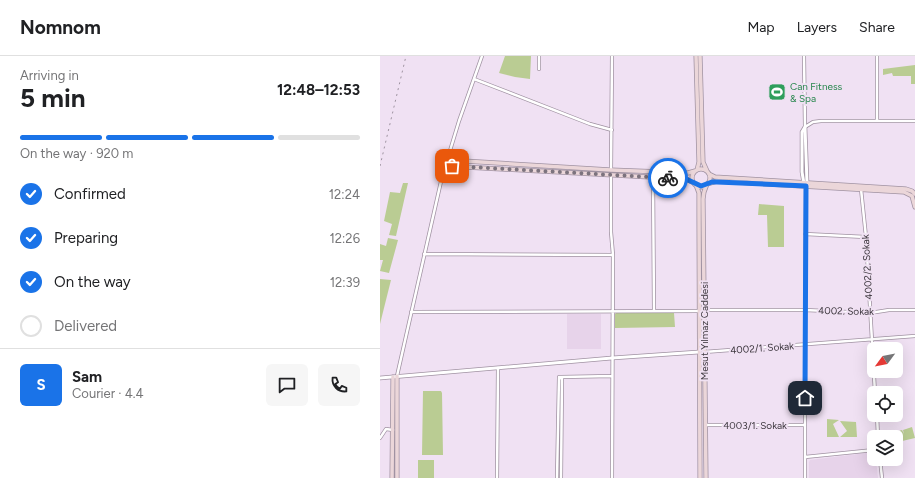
<!DOCTYPE html>
<meta charset="utf-8">
<style>
:root{--surface:#fff;--page:#f6f6f6;--text:#202124;--muted:#757577;--line:#e0e0e0;--accent:#1a73e8}
body{margin:0;font-family:Figtree,sans-serif;background:var(--page);color:var(--text);height:100vh;display:flex;flex-direction:column;font-size:15px;white-space:nowrap}
*{box-sizing:border-box;margin:0}
p{font-size:13px;color:var(--muted)}
.icon{flex:none;width:22px;height:22px;fill:none;stroke:currentColor;stroke-width:2;stroke-linecap:round;stroke-linejoin:round}
.map{position:relative;flex:1;overflow:hidden}
.side{display:flex;flex-direction:column;background:var(--surface);width:380px}
.side>*{flex:none}
.needle{width:26px;rotate:238deg}
.tools{position:absolute;left:487px;top:286px;display:grid;gap:8px}
.tools a{display:grid;place-items:center;width:36px;height:36px;border-radius:6px;background:var(--surface);box-shadow:0 4px 16px #0002;font-size:20px}
.pin{position:absolute;display:grid;place-items:center;width:34px;height:34px;color:#fff;margin:-17px;border-radius:8px;box-shadow:0 2px 6px #0006}
.courier{position:absolute;display:grid;place-items:center;width:40px;height:40px;margin:-20px;border:3px solid #1a73e8;border-radius:50%;background:#fff;color:#222;box-shadow:0 1px 5px #0007}
.headline em{font-style:normal;font-weight:700}
.headline div{display:flex;flex-direction:column-reverse}
.headline{display:flex;align-items:center;justify-content:space-between;height:68px;padding:0 20px}
h1{font-size:26px;font-weight:700;line-height:30px}
.bar{display:grid;grid-template-columns:repeat(4,1fr);gap:6px 4px;align-content:center;height:48px;padding:0 20px}
.bar i{height:5px;border-radius:3px;background:var(--line)}
.bar .current{background:var(--accent)}
.bar p{grid-column:span 4}
.line{display:flex;align-items:center;gap:10px;padding:0 20px;border-top:1px solid var(--line)}
.line div{flex:1}
.round{display:grid;place-items:center;flex:none;width:42px;height:42px;border-radius:6px;background:var(--page)}
ol{padding:0 20px;list-style:none}
li{display:flex;align-items:center;gap:12px;height:44px}
li p{margin-inline-start:auto}
li .icon{padding:4px;border-radius:50%;background:var(--accent);color:#fff;stroke-width:4}
li:last-child{color:var(--muted)}
li i{width:22px;height:22px;border:2px solid var(--line);border-radius:50%}
header{display:flex;align-items:center;gap:24px;box-sizing:border-box;height:56px;padding:0 20px;background:var(--surface);border-bottom:1px solid var(--line)}
header strong{font-size:19px}
nav{display:flex;gap:22px;margin-inline-start:auto;font-size:14px}
main{display:flex;flex:1;min-height:0}
.map>svg:first-child{display:block}
.built{fill:#e7d3ea}
.green{fill:#bacc93}
.lines{fill:none;stroke-linecap:round;stroke-linejoin:round}
.minor-casing{stroke:#a092a2;stroke-width:4}
.tertiary-casing{stroke:#a092a2;stroke-width:4.5}
.secondary-casing{stroke:#a092a2;stroke-width:5}
.minor{stroke:#fff;stroke-width:2.5}
.tertiary{stroke:#fff;stroke-width:3}
.secondary{stroke:#ebd6d9;stroke-width:3.5}
.rail{stroke:#9e93a0;stroke-width:1;stroke-dasharray:2 4;stroke-linecap:butt}
.done{stroke:#7c737e;stroke-width:4;stroke-dasharray:0 7.2}
.route{stroke:#1a73e8;stroke-width:5}
.labels{text-anchor:middle;dominant-baseline:central;stroke-width:4;stroke-linejoin:round;paint-order:stroke}
.leisure-label{font-size:10px;fill:#27864d;stroke:#f0e1f3;text-anchor:start}
.street-label{font-size:10px;fill:#3e383f;stroke:#f0e1f3}
</style>
<header>
<strong>Nomnom</strong>
<nav><a>Map</a><a>Layers</a><a>Share</a></nav>
</header>
<main>
<section class="side">
<div class="headline"><div><h1>5 min</h1><p>Arriving in</p></div><em>12:48–12:53</em></div>
<div class="bar"><i class="current"></i><i class="current"></i><i class="current"></i><i></i><p>On the way · 920 m</p></div>
<ol>
<li><svg class="icon" aria-label="check" viewBox="0 0 24 24"><path d="M5 12l5 5 9-10"/></svg>Confirmed<p>12:24</p></li>
<li><svg class="icon" aria-label="check" viewBox="0 0 24 24"><path d="M5 12l5 5 9-10"/></svg>Preparing<p>12:26</p></li>
<li><svg class="icon" aria-label="check" viewBox="0 0 24 24"><path d="M5 12l5 5 9-10"/></svg>On the way<p>12:39</p></li>
<li><i></i>Delivered</li>
</ol>
<div class="line" style="height:72px"><b class="round" style="background:var(--accent);color:#fff">S</b><div><b>Sam</b><p>Courier · 4.4</p></div><a class="round"><svg class="icon" aria-label="chat" viewBox="0 0 24 24"><path d="M4 5h16v11H9l-5 4z"/></svg></a><a class="round"><svg class="icon" aria-label="phone" viewBox="0 0 24 24"><path d="M5 4h4l2 5-3 2q2 4 5 5l2-3 5 2v4C11 20 4 13 5 4z"/></svg></a></div>
</section>
<div class="map">
<svg width="535" height="422" viewBox="0 0 535 422">
<rect width="100%" height="100%" fill="#f0e1f3"/>
<!-- built -->
<path class="built" d="M 187,258 L 221,258 L 221,293 L 187,293 Z
M 494,396 L 494,403 L 496,403 L 498,422 L 429,422 L 429,406 L 430,404 Z"/>
<!-- green -->
<path class="green" d="M 125,0 L 151,0 L 150,23 L 135,21 L 119,17 Z
M 535,9 L 535,28 L 531,28 L 531,20 L 513,20 L 512,17 L 503,19 L 503,13 Z
M 23,127 L 28,127 L 16,180 L 9,179 L 12,168 L 4,165 L 10,136 L 20,137 Z
M 379,148 L 404,150 L 404,191 L 388,191 L 387,159 L 378,159 Z
M 8,182 L 18,184 L 9,217 L 0,215 L 3,204 L 0,204 L 0,188 L 6,190 Z
M 0,223 L 11,224 L 0,268 Z
M 236,257 L 294,257 L 295,271 L 235,272 L 235,258 Z
M 43,335 L 61,335 L 62,337 L 63,399 L 42,399 Z
M 447,363 L 459,364 L 453,368 L 459,381 L 447,381 Z
M 460,365 L 476,366 L 477,381 L 460,381 L 467,375 Z
M 532,371 L 535,382 L 518,386 L 516,376 L 522,374 L 524,378 L 523,374 Z
M 38,404 L 54,404 L 54,422 L 38,422 Z"/>
<g class="lines">
<!-- minor casing -->
<g class="minor-casing">
<path id="minor" d="M 424,0 L 425,71
M 497,0 L 497,65
M 159,13 L 159,0
M 94,23 L 210,68 L 232,74
M 425,71 L 433,66 L 441,65 L 535,65
M 231,114 L 232,0
M 231,119 L 231,176 L 233,199 L 232,422
M 273,121 L 274,254
M 481,133 L 486,181 L 495,337
M 425,178 L 486,181
M 44,198 L 233,199
M 324,254 L 425,254 L 490,257 L 509,254 L 535,254
M 31,256 L 319,255
M 324,296 L 535,280
M 17,320 L 62,121 L 79,65 L 102,0
M 181,321 L 232,320
M 497,359 L 498,381
M 326,369 L 425,369
M 0,382 L 6,373 L 13,374
M 425,401 L 494,394
M 500,403 L 502,422
M 117,422 L 118,312
M 177,422 L 179,321 L 180,321 L 182,323 L 181,422
M 425,422 L 425,254 L 426,130"/>
</g>
<!-- tertiary casing -->
<g class="tertiary-casing">
<path id="tertiary" d="M 425,71 L 427,127
M 424,128 L 422,116 L 422,76 L 425,71
M 0,322 L 232,302 L 319,296"/>
</g>
<!-- secondary casing -->
<g class="secondary-casing">
<path id="secondary" d="M 316,0 L 319,106 L 317,114
M 320,0 L 323,106 L 327,115
M 67,104 L 231,114 L 308,117 L 315,115
M 66,110 L 306,123 L 314,127
M312 122a9 9 0 1 1 18 0a9 9 0 1 1-18 0Z
M 329,118 L 335,121 L 526,133 L 532,135 L 535,138
M 316,129 L 319,137 L 319,161 L 320,422
M 12,422 L 13,321
M 17,422 L 17,320
M 326,422 L 323,143 L 324,136 L 327,128 L 337,125 L 524,136 L 532,140 L 535,151"/>
</g>
<!-- minor -->
<use href="#minor" class="minor"/>
<!-- tertiary -->
<use href="#tertiary" class="tertiary"/>
<!-- secondary -->
<use href="#secondary" class="secondary"/>
<!-- rail -->
<path class="rail" d="M 0,110 L 26,0"/>
</g>
<g class="lines">
<!-- done -->
<path class="done" d="M 72,110 L 288,122"/>
<!-- route -->
<path class="route" d="M 288,122 L 306,123 L 321,130 L 332,126 L 337,126 L 426,130 L 425,342"/>
</g>
<!-- icons -->
<defs>
<g id="stadium-square" transform="scale(0.9)"><rect x="-9" y="-9" width="18" height="18" rx="4" fill="#2e9e5b" stroke="#f0e1f3"/><path d="M0-5a6.5 5 0 1 0 0 10a6.5 5 0 1 0 0-10ZM-3.5-1.8h7v3.6h-7Z" fill="#fff"/></g>
</defs>
<g fill-rule="evenodd">
<use href="#stadium-square" x="397" y="36"/>
</g>
<g class="labels">
<!-- leisure labels -->
<g class="leisure-label">
<text x="410" y="30">Can Fitness<tspan x="410" dy="12">&amp; Spa</tspan></text>
</g>
<!-- street labels -->
<g class="street-label">
<text transform="translate(487 211) rotate(-93)">4002/2. Sokak</text>
<text transform="translate(466 255) rotate(1)">4002. Sokak</text>
<text transform="translate(324 275) rotate(-90)">Mesut Yılmaz Caddesi</text>
<text transform="translate(382 292) rotate(-4)">4002/1. Sokak</text>
<text x="375" y="369">4003/1. Sokak</text>
</g>
</g>
</svg>
<div class="tools">
<a><svg class="needle" viewBox="-14 -14 28 28"><path d="M0-13l5 13h-10z" fill="#e53935"/><path d="M0 13l5-13h-10z" fill="#757577"/></svg></a>
<a><svg class="icon" aria-label="locate" viewBox="0 0 24 24"><circle cx="12" cy="12" r="6"/><path d="M12 2v4M12 18v4M2 12h4M18 12h4"/></svg></a>
<a><svg class="icon" aria-label="layers" viewBox="0 0 24 24"><path d="M12 4l9 5-9 5-9-5zM3 14l9 5 9-5"/></svg></a>
</div>
<div class="pin" style="left:72px;top:110px;background:#ea580c"><svg class="icon" aria-label="bag" viewBox="0 0 24 24"><path d="M5 8h14l-1 12H6zM9 8a3 3 0 0 1 6 0"/></svg></div>
<div class="pin" style="left:425px;top:342px;background:#1f2937"><svg class="icon" aria-label="home" viewBox="0 0 24 24"><path d="M3 11l9-7 9 7M6 9v11h12V9"/></svg></div>
<div class="courier" style="left:288px;top:122px"><svg class="icon" aria-label="bike" viewBox="0 0 24 24"><circle cx="6" cy="16" r="4"/><circle cx="18" cy="16" r="4"/><path d="M6 16l4-8h5l3 8M10 8l3 8H6M13 5h3"/></svg></div>
</div>
</main>
